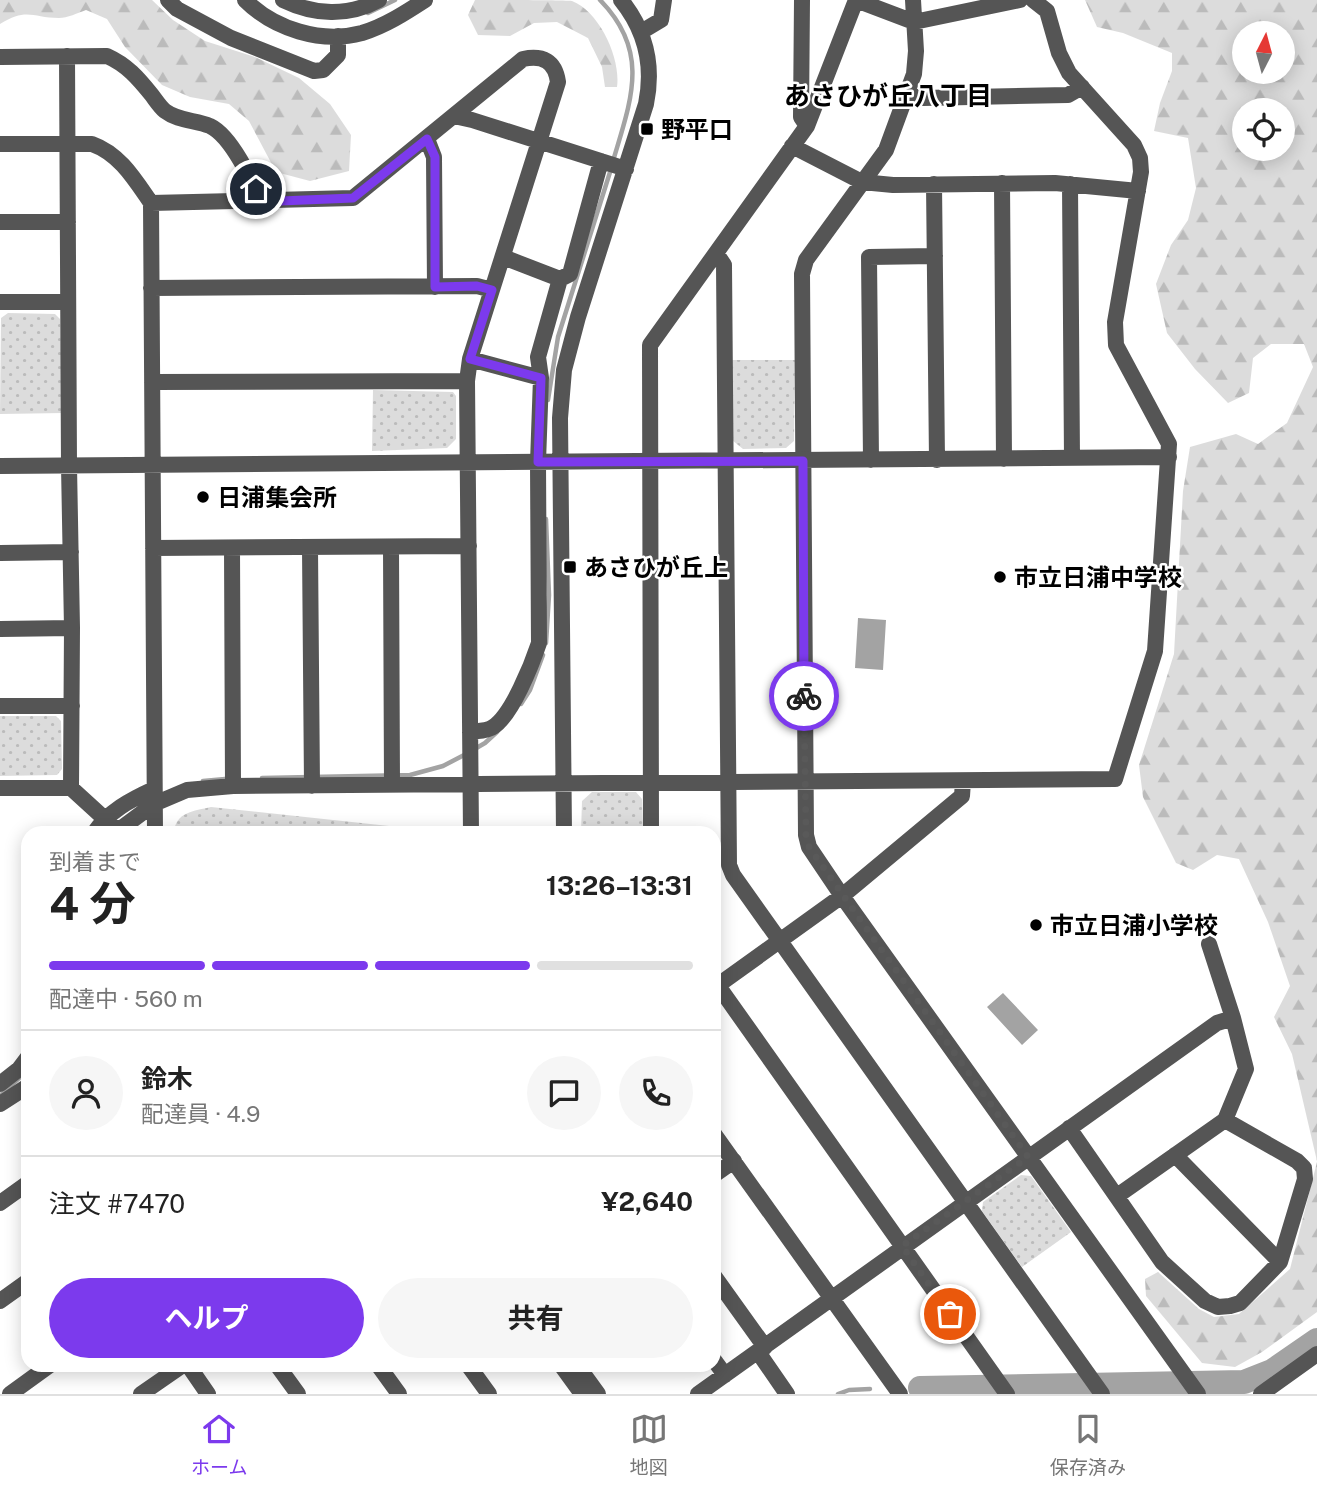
<!DOCTYPE html>
<html lang="ja">
<meta charset="utf-8">
<style>
:root{--surface:#fff;--page:#f6f6f6;--text:#222;--muted:#767676;--line:#e0e0e0;--accent:#7c3aed}
body{margin:0;font-family:"Public Sans","Noto Sans JP",sans-serif;background:var(--page);color:var(--text);height:100vh;display:flex;flex-direction:column;font-size:26px;white-space:nowrap}
*{box-sizing:border-box;margin:0}
p{font-size:23px;color:var(--muted)}
.icon{flex:none;width:38px;height:38px;fill:none;stroke:currentColor;stroke-width:2;stroke-linecap:round;stroke-linejoin:round}
.map{position:relative;flex:1;overflow:hidden}
.drawer{position:absolute;left:21px;top:826px;width:700px;height:546px;display:flex;flex-direction:column;background:var(--surface);border-radius:21px;box-shadow:0 4px 18px #0003}
.drawer>*{flex:none}
.needle{width:46px;rotate:6deg}
.tools{position:absolute;left:1232px;top:21px;display:grid;gap:14px}
.tools a{display:grid;place-items:center;width:63px;height:63px;border-radius:50%;background:var(--surface);box-shadow:0 4px 18px #0003;font-size:35px}
.pin{position:absolute;display:grid;place-items:center;width:60px;height:60px;color:#fff;margin:-30px;border:4px solid #fff;border-radius:50%;box-shadow:0 2px 7px #0007}
.courier{position:absolute;display:grid;place-items:center;width:70px;height:70px;margin:-35px;border:5px solid #7c3aed;border-radius:50%;background:#fff;color:#222;box-shadow:0 2px 9px #0007}
.summary em{font-style:normal;font-weight:700}
.summary div{display:flex;flex-direction:column-reverse}
.summary{display:flex;align-items:center;justify-content:space-between;height:119px;padding:0 28px}
h1{font-size:46px;font-weight:700;line-height:52px}
.bar{display:grid;grid-template-columns:repeat(4,1fr);gap:10px 7px;align-content:center;height:84px;padding:0 28px}
.bar i{height:9px;border-radius:5px;background:var(--line)}
.bar .current{background:var(--accent)}
.bar p{grid-column:span 4}
.line{display:flex;align-items:center;gap:18px;padding:0 28px;border-top:2px solid var(--line)}
.line div{flex:1}
.round{display:grid;place-items:center;flex:none;width:74px;height:74px;border-radius:37px;background:var(--page)}
.primary-button{display:flex;gap:14px;margin-top:auto;padding:14px 28px}
.primary-button a{flex:1;height:80px;border-radius:42px;background:var(--accent);color:#fff;font-size:28px;font-weight:700;line-height:80px;text-align:center}
.primary-button a+a{background:var(--page);color:var(--text)}
.tab-bar{display:flex;justify-content:space-around;align-items:center;height:98px;border-top:2px solid var(--line);background:var(--surface);font-size:19px;color:var(--muted)}
.tab-bar a{display:grid;justify-items:center;gap:4px}
.tab-bar .current{color:var(--accent)}
.map>svg:first-child{display:block}
.forest{fill:url(#forest-firs);fill-rule:evenodd}
.park{fill:url(#park-dots)}
.water{fill:#a3a3a3}
.lines{fill:none;stroke-linecap:round;stroke-linejoin:round}
.stream{stroke:#a3a3a3;stroke-width:4.5}
.river{stroke:#a3a3a3;stroke-width:24}
.minor{stroke:#555;stroke-width:16}
.done{stroke:#595959;stroke-width:7;stroke-dasharray:0 12.6}
.route{stroke:#7c3aed;stroke-width:9}
.poi-dot{fill:#000;stroke:#fff;stroke-width:2.5}
.labels{text-anchor:middle;dominant-baseline:central;stroke-width:5;stroke-linejoin:round;paint-order:stroke}
.poi-label{font-size:24px;font-weight:bold;fill:#000;stroke:#fff;text-anchor:start}
.neighbourhood-label{font-size:26px;font-weight:bold;fill:#000;stroke:#fff}
</style>
<div class="map">
<svg width="1317" height="1394" viewBox="0 0 1317 1394">
<defs>
<pattern id="forest-firs" width="22" height="20" patternUnits="userSpaceOnUse" patternTransform="scale(1.75)"><rect width="22" height="20" fill="#dcdcdc"/><path d="M5 1l3.5 6h-7zM16 11l3.5 6h-7z" fill="#bbb"/></pattern>
<pattern id="park-dots" width="8" height="8" patternUnits="userSpaceOnUse" patternTransform="scale(1.75)"><rect width="8" height="8" fill="#dcdcdc"/><path d="M2 2h.1M6 6h.1" fill="none" stroke="#bbb" stroke-width="1.8" stroke-linecap="round"/></pattern>
</defs>
<rect width="100%" height="100%" fill="#fff"/>
<!-- forest -->
<path class="forest" d="M 0,0 L 152,0 L 173,20 L 205,41 L 255,57 L 299,78 L 330,104 L 351,135 L 349,171 L 310,181 L 276,172 L 249,121 L 229,104 L 190,97 L 162,85 L 125,47 L 107,19 L 86,10 C 78,13 67,18 59,18 C 33,18 27,7 0,24 Z
M 475,0 C 491,0 562,0 572,1 C 600,12 621,59 617,87 L 605,87 L 602,67 L 588,38 L 557,22 L 534,23 L 510,36 L 478,35 L 468,15 Z
M 1085,0 L 1317,0 L 1317,1161 L 1292,1054 L 1274,1017 L 1290,986 L 1268,922 L 1239,859 L 1217,855 L 1193,870 L 1176,863 L 1143,797 L 1139,765 L 1174,654 L 1183,491 L 1190,447 L 1236,434 L 1258,444 L 1287,423 L 1313,367 L 1304,344 L 1271,344 L 1253,358 L 1249,393 L 1228,403 L 1195,369 L 1167,333 L 1156,284 L 1171,245 L 1188,220 L 1196,188 L 1188,138 L 1154,131 L 1160,103 L 1172,71 L 1172,53 L 1123,33 L 1097,27 ZM 1283,33 L 1283,72 L 1244,72 L 1244,33 ZM 1283,110 L 1283,149 L 1244,149 L 1244,110 Z
M 1317,1162 L 1317,1312 L 1262,1352 L 1235,1367 L 1202,1363 L 1146,1296 L 1145,1279 L 1158,1272 L 1199,1309 L 1214,1317 L 1239,1314 L 1290,1269 Z"/>
<!-- park -->
<path class="park" d="M 8,313 L 55,314 L 60,319 L 63,413 L 0,414 L 1,318 Z
M 732,360 L 795,360 L 794,441 L 786,448 L 743,449 L 732,440 Z
M 373,390 L 453,392 L 456,396 L 456,439 L 447,448 L 372,451 Z
M 0,716 L 56,716 L 61,721 L 62,769 L 57,775 L 0,776 Z
M 592,792 L 636,792 L 642,799 L 643,833 L 581,833 L 582,801 Z
M 211,807 L 389,826 L 404,833 L 174,833 C 175,812 194,811 211,807 Z
M 1021,1175 L 1031,1176 L 1071,1232 L 1022,1267 L 982,1211 L 983,1202 Z"/>
<!-- water -->
<path class="water" d="M 858,618 L 886,620 L 883,670 L 855,668 Z
M 1003,993 L 1038,1030 L 1022,1045 L 987,1007 Z"/>
<g class="lines">
<!-- stream -->
<path class="stream" d="M 600,0 C 651,52 631,100 613,161
M 368,13 L 395,0
M 548,400 L 558,337 L 611,169
M 546,643 L 549,595 L 546,519
M 521,704 L 530,690 L 543,655
M 473,750 L 485,743 L 497,732
M 262,778 L 410,775 L 443,766 L 466,754
M 203,781 L 225,779
M 1,1095 L 20,1077
M 838,1394 L 849,1390 L 870,1389"/>
<!-- river -->
<path class="river" d="M 920,1388 L 1244,1382 L 1272,1371 L 1317,1340"/>
<!-- minor -->
<path class="minor" d="M 168,0 L 177,9 L 231,38 L 314,71 L 323,70 L 338,55 L 338,36
M 245,0 C 274,29 321,44 362,33 C 385,26 405,13 425,0
M 283,0 C 314,15 348,17 379,0
M 802,0 L 801,117 L 807,126
M 913,0 L 916,51 L 914,74 L 886,150 L 806,260 L 802,274 L 806,835 L 809,847 L 842,896 L 1198,1394
M 641,32 L 661,20 L 664,0
M 67,56 L 69,466 L 72,628 L 71,788
M 0,57 L 107,56 C 127,65 138,78 151,94 C 155,99 160,107 165,111 C 178,121 196,120 210,126 C 229,135 256,182 256,202
M 906,94 L 923,98 L 1068,95 L 1082,87
M 454,116 L 472,120 L 626,169
M 427,139 L 434,157 L 435,287
M 0,144 L 92,144 C 120,154 135,180 151,203 L 155,833
M 792,146 L 862,182 L 893,185 L 1055,183 L 1138,191
M 1002,183 L 1004,459
M 934,184 L 937,460
M 1070,184 L 1072,458
M 151,203 L 353,198 L 523,59 C 543,55 555,61 558,82 L 470,359 L 467,381 L 471,833
M 0,222 L 68,222
M 716,253 L 724,265 L 729,865 L 733,875 L 1102,1394
M 503,257 L 560,279
M 151,288 L 477,286 L 492,290
M 0,302 L 68,302
M 470,359 L 541,378
M 152,382 L 467,381
M 871,460 L 869,257 L 935,256
M 0,466 L 1169,457
M 391,547 L 392,785
M 153,548 L 469,546
M 232,548 L 233,786
M 310,548 L 312,786
M 0,553 L 71,552
M 0,629 L 72,628
M 0,706 L 72,706
M 470,732 C 477,731 488,731 493,727 C 512,715 532,664 539,643 L 538,462 L 541,378 L 538,357 L 560,279 L 570,274 L 601,161
M 0,788 L 71,788 L 117,830
M 94,833 C 109,811 130,800 154,789
M 115,833 L 154,804 L 187,790 L 233,786 L 1115,779 L 1155,651 L 1169,444 L 1116,345 L 1115,322 L 1141,172 L 1140,158 L 1134,145 L 1069,73 L 1059,53 L 1047,11 L 1033,0
M 564,833 L 560,418 L 564,370 L 578,317 L 646,104 C 654,65 646,31 621,0
M 651,833 L 650,345 L 807,126 L 856,0 L 914,22 L 1020,0
M 714,980 L 1007,1394
M 714,988 L 842,896 L 962,796 L 963,781
M 0,1084 L 19,1069 L 28,1057
M 0,1104 L 28,1086
M 1069,1128 L 1162,1262 L 1205,1301 L 1218,1307 L 1230,1306 L 1240,1303 L 1280,1262 L 1305,1179 L 1304,1168 L 1297,1161 L 1225,1120
M 714,1134 L 900,1394
M 1175,1155 L 1280,1262
M 714,1175 L 734,1161
M 1117,1196 L 1225,1120 L 1246,1069 L 1233,1018 L 1209,944
M 0,1203 L 28,1183
M 714,1276 L 765,1347
M 0,1301 L 28,1281
M 758,1352 L 787,1394
M 714,1360 L 725,1375
M 188,1365 L 208,1394
M 277,1365 L 298,1394
M 378,1365 L 399,1394
M 468,1365 L 489,1394
M 561,1365 L 582,1394
M 577,1365 L 598,1394
M 10,1394 L 50,1365
M 141,1394 L 183,1365
M 698,1394 L 1217,1023 L 1233,1018
M 1261,1394 L 1317,1354"/>
</g>
<g class="lines">
<!-- done -->
<path class="done" d="M 804,696 L 806,835 L 809,847 L 1028,1157 L 902,1246 L 950,1314"/>
<!-- route -->
<path class="route" d="M 256,189 L 256,202 L 353,198 L 427,139 L 435,157 L 435,287 L 477,286 L 492,290 L 470,359 L 541,378 L 538,462 L 803,461 L 804,696"/>
</g>
<!-- markers -->
<g class="poi-dot">
<rect x="640" y="122" width="14" height="14" rx="3.5"/>
<circle cx="203" cy="497" r="7"/>
<rect x="563" y="560" width="14" height="14" rx="3.5"/>
<circle cx="1000" cy="577" r="7"/>
<circle cx="1036" cy="925" r="7"/>
</g>
<g class="labels">
<!-- poi labels -->
<g class="poi-label">
<text x="661" y="129">野平口</text>
<text x="217" y="497">日浦集会所</text>
<text x="584" y="567">あさひが丘上</text>
<text x="1014" y="577">市立日浦中学校</text>
<text x="1050" y="925">市立日浦小学校</text>
</g>
<!-- neighbourhood labels -->
<g class="neighbourhood-label">
<text x="888" y="95">あさひが丘八丁目</text>
</g>
</g>
</svg>
<div class="tools">
<a><svg class="needle" viewBox="-14 -14 28 28"><path d="M0-13l5 13h-10z" fill="#e53935"/><path d="M0 13l5-13h-10z" fill="#767676"/></svg></a>
<a><svg class="icon" aria-label="locate" viewBox="0 0 24 24"><circle cx="12" cy="12" r="6"/><path d="M12 2v4M12 18v4M2 12h4M18 12h4"/></svg></a>
</div>
<div class="pin" style="left:950px;top:1314px;background:#ea580c"><svg class="icon" aria-label="bag" viewBox="0 0 24 24"><path d="M5 8h14l-1 12H6zM9 8a3 3 0 0 1 6 0"/></svg></div>
<div class="pin" style="left:256px;top:189px;background:#1f2937"><svg class="icon" aria-label="home" viewBox="0 0 24 24"><path d="M3 11l9-7 9 7M6 9v11h12V9"/></svg></div>
<div class="courier" style="left:804px;top:696px"><svg class="icon" aria-label="bike" viewBox="0 0 24 24"><circle cx="6" cy="16" r="4"/><circle cx="18" cy="16" r="4"/><path d="M6 16l4-8h5l3 8M10 8l3 8H6M13 5h3"/></svg></div>
<section class="drawer">
<div class="summary"><div><h1>4 分</h1><p>到着まで</p></div><em>13:26–13:31</em></div>
<div class="bar"><i class="current"></i><i class="current"></i><i class="current"></i><i></i><p>配達中 · 560 m</p></div>
<div class="line" style="height:126px"><a class="round"><svg class="icon" aria-label="person" viewBox="0 0 24 24"><circle cx="12" cy="8" r="4"/><path d="M4 21q1-7 8-7t8 7"/></svg></a><div><b>鈴木</b><p>配達員 · 4.9</p></div><a class="round"><svg class="icon" aria-label="chat" viewBox="0 0 24 24"><path d="M4 5h16v11H9l-5 4z"/></svg></a><a class="round"><svg class="icon" aria-label="phone" viewBox="0 0 24 24"><path d="M5 4h4l2 5-3 2q2 4 5 5l2-3 5 2v4C11 20 4 13 5 4z"/></svg></a></div>
<div class="line" style="height:91px"><div>注文 #7470</div><b>¥2,640</b></div>
<div class="primary-button"><a>ヘルプ</a><a>共有</a></div>
</section>
</div>
<nav class="tab-bar">
<a class="current"><svg class="icon" aria-label="home" viewBox="0 0 24 24"><path d="M3 11l9-7 9 7M6 9v11h12V9"/></svg>ホーム</a>
<a><svg class="icon" aria-label="map" viewBox="0 0 24 24"><path d="M3 6l6-2 6 2 6-2v14l-6 2-6-2-6 2zM9 4v14M15 6v14"/></svg>地図</a>
<a><svg class="icon" aria-label="saved" viewBox="0 0 24 24"><path d="M7 4h10v16l-5-4-5 4z"/></svg>保存済み</a>
</nav>
